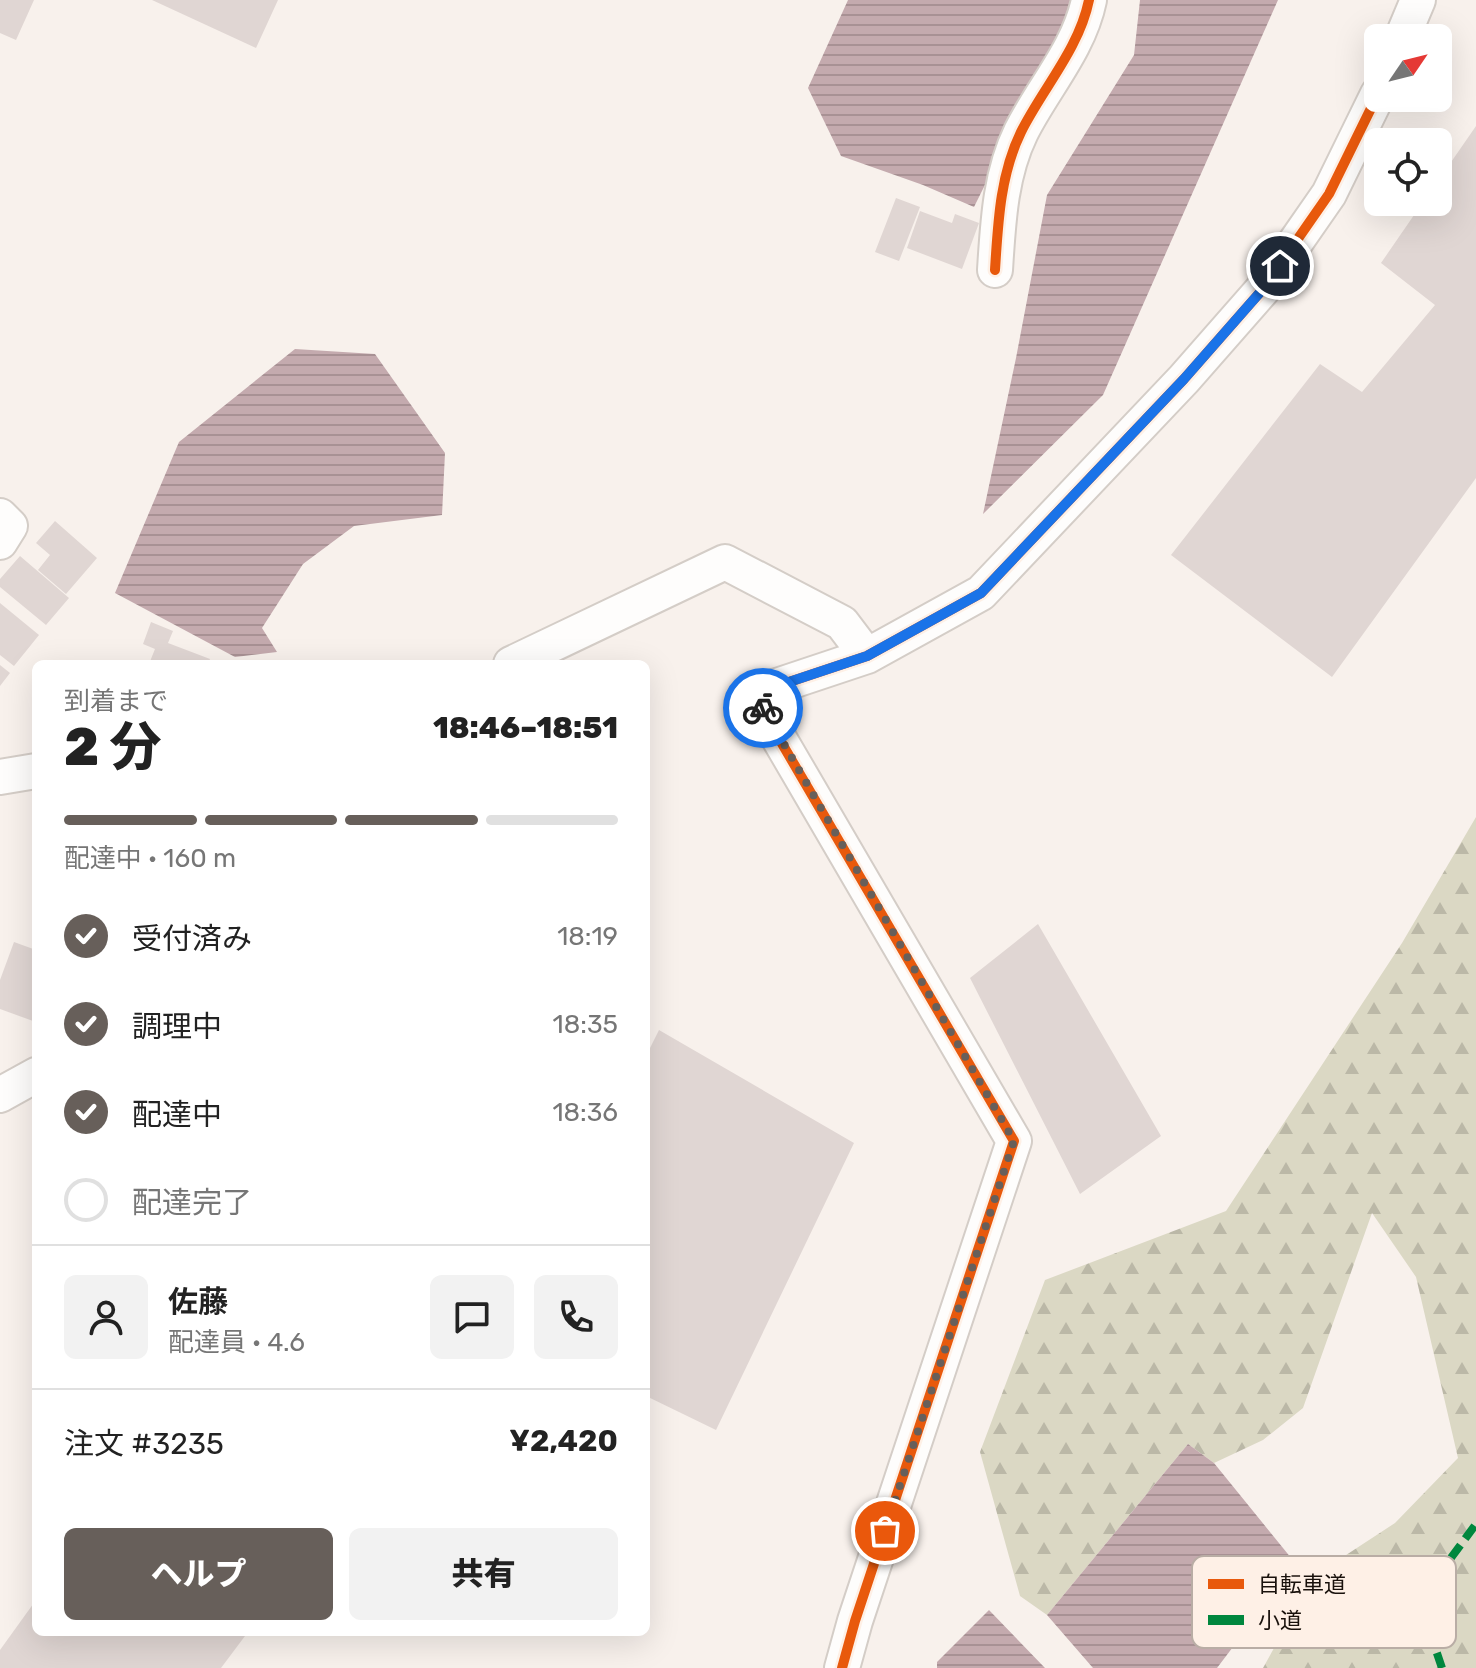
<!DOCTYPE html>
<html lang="ja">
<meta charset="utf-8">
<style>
:root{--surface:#fff;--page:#f2f2f2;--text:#222;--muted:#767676;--line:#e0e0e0;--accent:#675f5a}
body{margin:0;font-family:Rubik,"Noto Sans JP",sans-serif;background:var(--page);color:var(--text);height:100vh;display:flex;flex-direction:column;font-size:30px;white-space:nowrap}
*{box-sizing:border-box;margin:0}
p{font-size:26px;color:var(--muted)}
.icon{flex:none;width:44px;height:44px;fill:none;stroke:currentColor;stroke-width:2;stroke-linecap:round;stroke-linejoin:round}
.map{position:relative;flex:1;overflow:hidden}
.panel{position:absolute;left:32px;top:660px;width:618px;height:976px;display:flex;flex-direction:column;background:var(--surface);border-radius:12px;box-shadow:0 8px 32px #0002}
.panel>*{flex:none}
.needle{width:52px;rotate:55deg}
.fabs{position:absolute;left:1364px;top:24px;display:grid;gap:16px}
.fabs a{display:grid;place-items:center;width:88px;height:88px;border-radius:12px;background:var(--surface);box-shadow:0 8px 32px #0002;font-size:40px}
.pin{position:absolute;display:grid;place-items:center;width:68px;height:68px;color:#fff;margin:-34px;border:4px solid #fff;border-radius:50%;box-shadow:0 2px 8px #0007}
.courier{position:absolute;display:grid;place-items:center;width:80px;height:80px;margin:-40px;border:6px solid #1a73e8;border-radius:50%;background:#fff;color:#222;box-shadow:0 2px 10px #0007}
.overview em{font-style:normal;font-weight:800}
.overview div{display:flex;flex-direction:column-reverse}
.overview{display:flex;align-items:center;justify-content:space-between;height:136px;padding:0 32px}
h1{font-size:52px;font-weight:800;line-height:60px}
.bar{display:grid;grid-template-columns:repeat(4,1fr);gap:12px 8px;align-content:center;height:96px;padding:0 32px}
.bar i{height:10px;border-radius:6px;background:var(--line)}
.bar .selected{background:var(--accent)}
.bar p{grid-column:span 4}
.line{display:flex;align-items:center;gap:20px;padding:0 32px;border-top:2px solid var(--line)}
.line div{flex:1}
.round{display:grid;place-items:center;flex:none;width:84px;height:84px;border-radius:12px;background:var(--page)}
ol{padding:0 32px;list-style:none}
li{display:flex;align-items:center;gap:24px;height:88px}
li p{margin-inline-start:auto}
li .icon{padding:8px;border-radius:50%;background:var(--accent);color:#fff;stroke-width:4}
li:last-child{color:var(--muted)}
li i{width:44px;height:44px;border:4px solid var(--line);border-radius:50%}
.button{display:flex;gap:16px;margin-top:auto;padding:16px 32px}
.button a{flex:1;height:92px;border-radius:12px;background:var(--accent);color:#fff;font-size:32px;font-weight:800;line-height:92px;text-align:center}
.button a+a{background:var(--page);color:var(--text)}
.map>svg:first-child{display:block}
.forest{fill:url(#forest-firs)}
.water{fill:url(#water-rules)}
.building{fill:#e0d6d3}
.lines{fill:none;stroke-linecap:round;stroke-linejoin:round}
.minor-casing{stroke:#d4cdc7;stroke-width:38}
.minor{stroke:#fefdfc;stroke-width:34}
.quiet{stroke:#00873e;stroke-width:8;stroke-dasharray:16 8;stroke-linecap:butt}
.cycleway-casing{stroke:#fef0e6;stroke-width:15}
.cycleway{stroke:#e8590c;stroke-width:10}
.done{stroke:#675f5a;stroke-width:8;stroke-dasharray:0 14.4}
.route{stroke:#1a73e8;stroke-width:10}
.key{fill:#fef0e6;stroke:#b9ada5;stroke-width:2}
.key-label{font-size:22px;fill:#19110c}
</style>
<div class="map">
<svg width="1476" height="1668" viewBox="0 0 1476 1668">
<defs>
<pattern id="forest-firs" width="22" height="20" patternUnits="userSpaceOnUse" patternTransform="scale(2)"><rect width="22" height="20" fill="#dbd8c4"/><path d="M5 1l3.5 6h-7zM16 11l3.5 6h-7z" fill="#bbb8a7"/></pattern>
<pattern id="water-rules" width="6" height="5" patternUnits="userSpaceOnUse" patternTransform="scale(2)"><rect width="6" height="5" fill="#c4aaae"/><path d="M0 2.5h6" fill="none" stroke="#a89194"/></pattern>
</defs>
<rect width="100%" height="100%" fill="#f8f1ec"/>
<!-- forest -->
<path class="forest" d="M 1476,817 L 1476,1668 L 1263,1668 L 1314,1576 L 1395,1523 L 1458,1458 L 1416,1277 L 1372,1213 L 1303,1408 L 1263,1440 L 1214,1463 L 1188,1444 L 1047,1615 L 1020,1596 L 980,1452 L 1045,1280 L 1226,1211 L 1402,943 Z"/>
<!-- water -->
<path class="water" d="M 848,0 L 1077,0 L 974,207 L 923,185 L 841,156 L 808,88 Z
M 1140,0 L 1278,0 L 1103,395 L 983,514 L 1016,358 L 1047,195 L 1134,55 Z
M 295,349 L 375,354 L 445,453 L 442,515 L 354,526 L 303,564 L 262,628 L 277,652 L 235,657 L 115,593 L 179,442 Z
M 1188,1444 L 1214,1463 L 1296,1564 L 1217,1668 L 1093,1668 L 1047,1615 Z
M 989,1610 L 1045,1668 L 937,1668 L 937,1662 Z"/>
<!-- building -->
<path class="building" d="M 0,0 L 34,0 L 16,40 L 0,33 Z
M 152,0 L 278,0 L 256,48 Z
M 1476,126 L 1476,478 L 1332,677 L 1171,555 L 1320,364 L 1362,392 L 1435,305 L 1381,263 L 1423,202 L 1438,202 L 1438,181 Z
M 896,198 L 920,207 L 899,261 L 875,252 Z
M 920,211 L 952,223 L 955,214 L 979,223 L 962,269 L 907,248 Z
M 55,521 L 97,558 L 66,594 L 38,570 L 50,555 L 36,543 Z
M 20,556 L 69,598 L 46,625 L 0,587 L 0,579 Z
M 0,603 L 39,635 L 14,666 L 0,655 Z
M 151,622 L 173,631 L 168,643 L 210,659 L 208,664 L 149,664 L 155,649 L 143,644 Z
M 0,665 L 10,673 L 0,686 Z
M 1038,924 L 1161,1136 L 1080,1194 L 970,978 Z
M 14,942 L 36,950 L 36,1013 L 33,1021 L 0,1009 L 0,980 Z
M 659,1030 L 854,1143 L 716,1430 L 646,1396 L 646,1056 Z
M 36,1600 L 36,1632 L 248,1632 L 221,1668 L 0,1668 L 0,1650 Z"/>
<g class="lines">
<!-- minor casing -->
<g class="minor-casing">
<path id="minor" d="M 1402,38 L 1418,0
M 995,270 C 998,223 1000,175 1021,132 C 1043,88 1079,49 1089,0
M 0,516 L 10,526 L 0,542
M 511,664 L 725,562 L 842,623 L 867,656
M 0,777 L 36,771
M 0,1095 L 36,1075
M 842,1668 L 855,1621 L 1014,1141 L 770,723 L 756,693 L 867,656 L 981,593 L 1184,379 L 1263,289 L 1329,194 L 1378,94"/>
</g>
<!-- minor -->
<use href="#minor" class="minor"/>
<!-- quiet -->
<path class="quiet" d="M 1442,1668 L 1424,1615 L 1434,1581 L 1476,1524"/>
<!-- cycleway casing -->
<g class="cycleway-casing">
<path id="cycleway" d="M 995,270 C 998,223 1000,175 1021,132 C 1043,88 1079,49 1089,0
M 842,1668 L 855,1621 L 1014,1141 L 770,723 L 756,693 L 867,656 L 981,593 L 1184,379 L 1263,289 L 1329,194 L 1378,94"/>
</g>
<!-- cycleway -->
<use href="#cycleway" class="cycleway"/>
</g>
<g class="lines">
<!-- done -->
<path class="done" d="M 763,708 L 1014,1141 L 885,1531"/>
<!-- route -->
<path class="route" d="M 763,708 L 756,693 L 867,656 L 981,593 L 1184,379 L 1263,289 L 1280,266"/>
</g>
<!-- legend -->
<rect x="1192" y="1556" width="264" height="92" rx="12" class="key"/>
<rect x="1208" y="1579" width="36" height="10" fill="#e8590c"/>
<rect x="1208" y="1615" width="36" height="10" fill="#00873e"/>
<g class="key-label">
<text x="1258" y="1592">自転車道</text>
<text x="1258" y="1628">小道</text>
</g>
</svg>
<div class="fabs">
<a><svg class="needle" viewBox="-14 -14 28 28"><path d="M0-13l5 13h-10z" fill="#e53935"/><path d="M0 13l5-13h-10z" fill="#767676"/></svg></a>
<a><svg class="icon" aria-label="locate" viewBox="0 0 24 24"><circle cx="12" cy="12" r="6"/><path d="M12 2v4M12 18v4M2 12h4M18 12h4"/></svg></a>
</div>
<div class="pin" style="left:885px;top:1531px;background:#ea580c"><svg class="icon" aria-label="bag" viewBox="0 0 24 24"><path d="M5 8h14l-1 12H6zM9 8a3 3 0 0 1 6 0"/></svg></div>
<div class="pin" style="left:1280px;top:266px;background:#1f2937"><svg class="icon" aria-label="home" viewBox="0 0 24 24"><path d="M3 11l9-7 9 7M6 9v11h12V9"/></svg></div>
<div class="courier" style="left:763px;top:708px"><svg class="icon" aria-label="bike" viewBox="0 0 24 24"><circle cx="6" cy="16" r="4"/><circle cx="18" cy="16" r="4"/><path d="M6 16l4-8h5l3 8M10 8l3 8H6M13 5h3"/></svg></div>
<section class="panel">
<div class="overview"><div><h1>2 分</h1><p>到着まで</p></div><em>18:46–18:51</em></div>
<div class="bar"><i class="selected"></i><i class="selected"></i><i class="selected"></i><i></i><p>配達中 · 160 m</p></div>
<ol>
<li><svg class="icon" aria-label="check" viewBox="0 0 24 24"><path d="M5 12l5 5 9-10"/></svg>受付済み<p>18:19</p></li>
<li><svg class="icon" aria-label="check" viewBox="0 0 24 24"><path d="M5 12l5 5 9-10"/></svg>調理中<p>18:35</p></li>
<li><svg class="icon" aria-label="check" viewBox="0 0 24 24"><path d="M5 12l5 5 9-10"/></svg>配達中<p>18:36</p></li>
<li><i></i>配達完了</li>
</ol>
<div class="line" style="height:144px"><a class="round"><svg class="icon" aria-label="person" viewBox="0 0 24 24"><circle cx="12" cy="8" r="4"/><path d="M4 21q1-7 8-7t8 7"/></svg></a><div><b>佐藤</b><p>配達員 · 4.6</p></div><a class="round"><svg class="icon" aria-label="chat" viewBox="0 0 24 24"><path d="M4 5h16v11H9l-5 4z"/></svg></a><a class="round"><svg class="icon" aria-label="phone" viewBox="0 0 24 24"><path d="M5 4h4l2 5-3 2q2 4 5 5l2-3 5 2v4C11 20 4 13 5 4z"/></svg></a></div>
<div class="line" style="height:104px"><div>注文 #3235</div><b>¥2,420</b></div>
<div class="button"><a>ヘルプ</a><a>共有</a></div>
</section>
</div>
